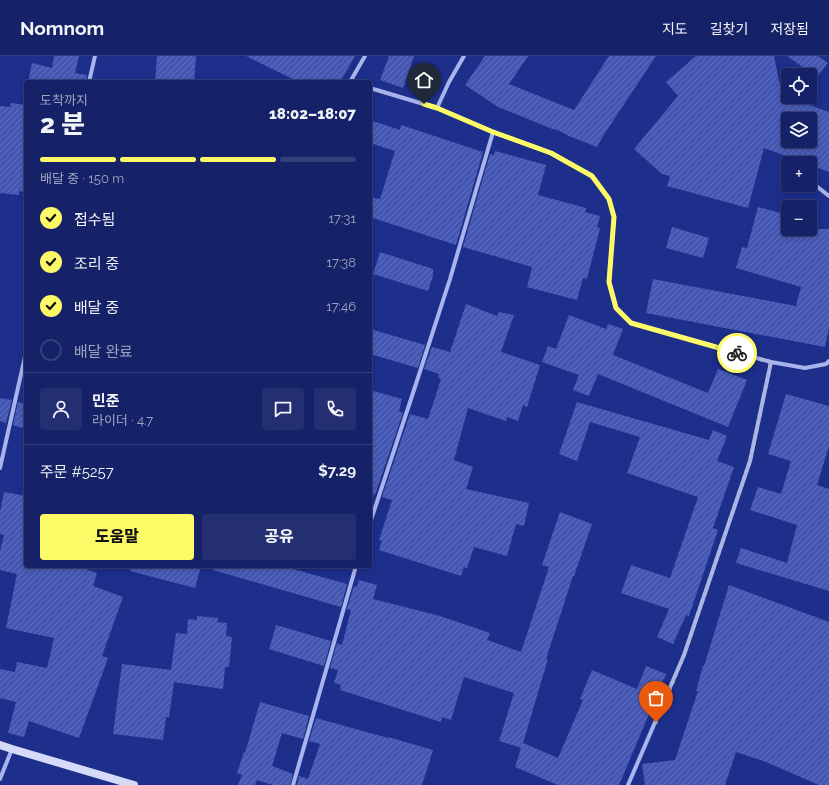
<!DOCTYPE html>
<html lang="ko">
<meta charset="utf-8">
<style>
:root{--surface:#162268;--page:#232f71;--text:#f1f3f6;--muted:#9ea4c0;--line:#353f7c;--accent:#fcfb67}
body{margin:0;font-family:Raleway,"Noto Sans KR",sans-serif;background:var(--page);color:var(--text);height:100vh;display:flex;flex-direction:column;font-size:15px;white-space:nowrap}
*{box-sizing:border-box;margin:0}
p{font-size:13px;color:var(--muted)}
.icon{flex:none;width:22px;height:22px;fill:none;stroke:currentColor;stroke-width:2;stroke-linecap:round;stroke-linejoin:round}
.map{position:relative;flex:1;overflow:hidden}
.details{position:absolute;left:24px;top:24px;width:348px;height:488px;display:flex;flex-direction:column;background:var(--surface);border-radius:4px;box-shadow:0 2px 6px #0003,0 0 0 1px var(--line)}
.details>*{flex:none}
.controls{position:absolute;left:781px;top:12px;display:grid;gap:8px}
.controls a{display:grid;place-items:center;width:36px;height:36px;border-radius:4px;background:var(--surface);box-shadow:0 2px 6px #0003,0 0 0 1px var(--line);font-size:20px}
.pin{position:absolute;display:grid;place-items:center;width:34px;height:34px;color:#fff;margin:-41px -17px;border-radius:50% 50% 50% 0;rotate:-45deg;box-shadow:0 0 4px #0007}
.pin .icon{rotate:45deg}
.courier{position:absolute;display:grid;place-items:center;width:40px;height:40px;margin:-20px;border:3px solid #fcfb67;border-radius:50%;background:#fff;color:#222;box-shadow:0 1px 5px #0007}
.headline em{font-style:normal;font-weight:800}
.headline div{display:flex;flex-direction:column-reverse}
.headline{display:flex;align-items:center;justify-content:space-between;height:68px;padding:0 16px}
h1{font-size:26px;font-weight:800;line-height:30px}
.bar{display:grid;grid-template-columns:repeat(4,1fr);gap:6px 4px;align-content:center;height:48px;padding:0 16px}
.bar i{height:5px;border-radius:3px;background:var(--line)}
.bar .selected{background:var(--accent)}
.bar p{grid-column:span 4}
.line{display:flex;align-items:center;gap:10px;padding:0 16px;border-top:1px solid var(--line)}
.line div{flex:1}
.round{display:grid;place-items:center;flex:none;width:42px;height:42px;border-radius:4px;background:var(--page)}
ol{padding:0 16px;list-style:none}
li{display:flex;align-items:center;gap:12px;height:44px}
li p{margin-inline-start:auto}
li .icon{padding:4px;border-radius:50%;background:var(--accent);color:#111;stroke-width:4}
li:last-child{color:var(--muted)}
li i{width:22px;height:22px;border:2px solid var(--line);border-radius:50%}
.button{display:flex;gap:8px;margin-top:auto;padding:8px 16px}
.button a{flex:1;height:46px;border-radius:4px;background:var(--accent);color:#111;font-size:16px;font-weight:800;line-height:46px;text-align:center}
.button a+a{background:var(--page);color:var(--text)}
header{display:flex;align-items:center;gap:24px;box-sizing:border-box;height:56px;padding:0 20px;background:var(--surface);border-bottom:1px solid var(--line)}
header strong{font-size:19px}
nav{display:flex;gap:22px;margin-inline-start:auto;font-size:14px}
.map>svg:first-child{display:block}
.building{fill:url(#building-hatch);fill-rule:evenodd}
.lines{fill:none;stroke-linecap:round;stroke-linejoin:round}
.street{stroke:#a9b4ec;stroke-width:4}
.secondary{stroke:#d5daf9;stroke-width:8}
.done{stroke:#b0b6d6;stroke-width:4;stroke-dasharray:0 7.2}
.route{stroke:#fcfb67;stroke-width:5}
</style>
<header>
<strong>Nomnom</strong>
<nav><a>지도</a><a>길찾기</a><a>저장됨</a></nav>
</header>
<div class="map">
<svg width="829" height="729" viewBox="0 0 829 729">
<defs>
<pattern id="building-hatch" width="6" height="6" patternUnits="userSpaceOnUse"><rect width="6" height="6" fill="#4557b3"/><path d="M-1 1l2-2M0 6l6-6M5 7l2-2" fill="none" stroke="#6170be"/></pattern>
</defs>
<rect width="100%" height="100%" fill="#1d2e8b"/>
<!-- building -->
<path class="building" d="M 54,0 L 79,0 L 75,17 L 87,19 L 86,26 L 28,26 L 32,7 L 52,12 Z
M 157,0 L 196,0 L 194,26 L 155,26 Z
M 246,0 L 355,0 L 340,26 L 299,26 Z
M 389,0 L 414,0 L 403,32 L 380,24 Z
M 485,0 L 528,0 L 509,28 L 574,54 L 609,0 L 656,0 L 603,80 L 597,91 L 569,80 L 556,73 L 555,74 L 498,51 L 465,29 Z
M 696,0 L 774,0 L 782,39 L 829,56 L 829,116 L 810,109 L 810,107 L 806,107 L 764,92 L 748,152 L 667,130 L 670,120 L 662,118 L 634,93 L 678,40 L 666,26 ZM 788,63 L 810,63 L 810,85 L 788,85 Z
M 787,0 L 818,0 L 828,7 L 817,21 Z
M 11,47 L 26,49 L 26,136 L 19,135 L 19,139 L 0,137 L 0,50 L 10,51 Z
M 370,64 L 400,74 L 401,69 L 483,96 L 456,189 L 370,161 L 370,141 L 380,143 L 395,95 L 370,87 Z
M 495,95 L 546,109 L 538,139 L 586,152 L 585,156 L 600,160 L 597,171 L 600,172 L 587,223 L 583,222 L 577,244 L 527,231 L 532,211 L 463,191 L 490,98 L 494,99 Z
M 758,151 L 788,159 L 788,173 L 829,173 L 829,272 L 825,291 L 646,257 L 653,223 L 796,250 L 801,231 L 736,212 L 742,191 L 747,192 Z
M 672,171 L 709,182 L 703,202 L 666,192 Z
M 380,196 L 433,213 L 433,220 L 428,235 L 373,218 Z
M 466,248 L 497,260 L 499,256 L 514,259 L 501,296 L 540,309 L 527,351 L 523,349 L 518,365 L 507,361 L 506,365 L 468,352 L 454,404 L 473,411 L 466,433 L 529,447 L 524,470 L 516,468 L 507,500 L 474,491 L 467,512 L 464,511 L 461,520 L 379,494 L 382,485 L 379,484 L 392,444 L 382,441 L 410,358 L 428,363 L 441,323 L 438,321 L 439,318 L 424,313 L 432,291 L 450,296 Z
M 569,259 L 606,273 L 608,268 L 623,273 L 613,299 L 708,337 L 718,313 L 747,324 L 728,371 L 598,318 L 589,340 L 573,334 L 579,319 L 542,306 L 548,290 L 556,293 Z
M 370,273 L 425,289 L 418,312 L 370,298 Z
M 370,334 L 402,343 L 399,355 L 403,357 L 375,439 L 370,438 Z
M 786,338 L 829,350 L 829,390 L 817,429 L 829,433 L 829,535 L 736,507 L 741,492 L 787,507 L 797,469 L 750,454 L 758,431 L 781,438 L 791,405 L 768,398 Z
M 0,342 L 12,344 L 6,367 L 0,365 Z
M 18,346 L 26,348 L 26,373 L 13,369 Z
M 577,346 L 709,384 L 713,374 L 727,380 L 717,405 L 734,411 L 713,472 L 718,474 L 689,560 L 686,559 L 673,588 L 657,581 L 669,553 L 621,537 L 631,509 L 670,522 L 698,441 L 627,417 L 640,381 L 590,366 L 577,405 L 559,398 Z
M 4,436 L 26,440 L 26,510 L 77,510 L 97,517 L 93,530 L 123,541 L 102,600 L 108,602 L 79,682 L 29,665 L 24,681 L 8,677 L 16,646 L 0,642 L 0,613 L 15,616 L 17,606 L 47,612 L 54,582 L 6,572 L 17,518 L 0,514 L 0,495 L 4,479 L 0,478 L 0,456 Z
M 560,456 L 592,468 L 574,520 L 573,520 L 546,603 L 548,603 L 523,687 L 558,702 L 583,644 L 580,643 L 592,614 L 637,633 L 646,610 L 666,618 L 619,729 L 558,729 L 515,711 L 521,692 L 499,685 L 514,637 L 464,621 L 451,664 L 442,661 L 441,666 L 340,634 L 341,629 L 334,627 L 338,614 L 330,612 L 337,587 L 342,589 L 351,554 L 347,553 L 354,530 L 357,531 L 359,524 L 377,529 L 373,543 L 440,560 L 490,577 L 487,584 L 521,596 L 549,511 L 542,509 Z
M 131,510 L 201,510 L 195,532 L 130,515 Z
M 214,510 L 282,510 L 347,528 L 341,551 L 213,514 Z
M 729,529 L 829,566 L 829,729 L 819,729 L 766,706 L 736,696 L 725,729 L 645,729 L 642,708 L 675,704 L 698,635 L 696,635 L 703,610 L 704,610 Z
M 197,560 L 218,562 L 217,566 L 227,567 L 226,580 L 232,581 L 229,611 L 225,611 L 223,633 L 174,626 L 169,661 L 166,661 L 163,684 L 113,678 L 122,608 L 171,614 L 176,577 L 187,578 L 188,563 L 197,564 Z
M 276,569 L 331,585 L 324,610 L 269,593 Z
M 260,646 L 309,660 L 303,683 L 282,677 L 272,710 L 293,718 L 290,729 L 273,729 L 257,724 L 255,729 L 238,729 L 242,719 L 237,717 L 244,696 L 245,697 Z
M 316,662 L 388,682 L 388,681 L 433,694 L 422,729 L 297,729 L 299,720 L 308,723 L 320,688 L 309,685 Z"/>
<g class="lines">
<!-- street -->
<path class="street" d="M 464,0 L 449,26 L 437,52 L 493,76 L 551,97 L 592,120 L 609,143 L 614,161 L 609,226 L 616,252 L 631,267 L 771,306 L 750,405 L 684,599 L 628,729
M 89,26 L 95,0
M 350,26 L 365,0
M 370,32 L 437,52
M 810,125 L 829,140
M 771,306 L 805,312 L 826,308 L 829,305
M 0,412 L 26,296
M 370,467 L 413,337 L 450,223 L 493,76
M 0,723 L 12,693
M 293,729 L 356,510"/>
<!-- secondary -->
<path class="secondary" d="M 0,689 L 12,693 L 134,729"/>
</g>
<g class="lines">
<!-- done -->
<path class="done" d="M 656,666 L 684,599 L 750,405 L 771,306 L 737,297"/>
<!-- route -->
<path class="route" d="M 424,48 L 437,52 L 493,76 L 551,97 L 592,120 L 609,143 L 614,161 L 609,226 L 616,252 L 631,267 L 737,297"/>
</g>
</svg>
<div class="controls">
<a><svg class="icon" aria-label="locate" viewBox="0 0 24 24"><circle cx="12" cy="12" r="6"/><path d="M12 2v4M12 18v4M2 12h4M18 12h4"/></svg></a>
<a><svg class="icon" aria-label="layers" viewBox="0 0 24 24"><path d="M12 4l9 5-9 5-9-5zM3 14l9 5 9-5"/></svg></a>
<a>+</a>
<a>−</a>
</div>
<div class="pin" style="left:656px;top:666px;background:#ea580c"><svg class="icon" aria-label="bag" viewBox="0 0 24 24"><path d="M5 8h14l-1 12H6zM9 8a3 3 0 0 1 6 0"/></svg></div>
<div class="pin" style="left:424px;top:48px;background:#1f2937"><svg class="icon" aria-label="home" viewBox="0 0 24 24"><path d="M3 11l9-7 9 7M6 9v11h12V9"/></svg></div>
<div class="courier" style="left:737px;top:297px"><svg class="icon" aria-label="bike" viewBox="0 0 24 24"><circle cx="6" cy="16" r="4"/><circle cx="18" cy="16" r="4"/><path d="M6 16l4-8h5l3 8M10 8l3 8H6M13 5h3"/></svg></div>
<section class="details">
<div class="headline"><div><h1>2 분</h1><p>도착까지</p></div><em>18:02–18:07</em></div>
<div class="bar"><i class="selected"></i><i class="selected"></i><i class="selected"></i><i></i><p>배달 중 · 150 m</p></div>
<ol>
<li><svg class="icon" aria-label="check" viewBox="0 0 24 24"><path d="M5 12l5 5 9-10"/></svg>접수됨<p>17:31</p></li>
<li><svg class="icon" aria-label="check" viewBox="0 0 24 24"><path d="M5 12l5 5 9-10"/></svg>조리 중<p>17:38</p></li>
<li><svg class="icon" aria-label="check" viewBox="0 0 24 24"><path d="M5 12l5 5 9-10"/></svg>배달 중<p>17:46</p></li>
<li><i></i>배달 완료</li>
</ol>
<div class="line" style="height:72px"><a class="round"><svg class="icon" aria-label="person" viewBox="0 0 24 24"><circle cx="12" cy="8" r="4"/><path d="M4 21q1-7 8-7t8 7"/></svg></a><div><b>민준</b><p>라이더 · 4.7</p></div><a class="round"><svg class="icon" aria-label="chat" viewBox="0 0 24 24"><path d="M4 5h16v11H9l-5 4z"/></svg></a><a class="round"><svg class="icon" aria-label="phone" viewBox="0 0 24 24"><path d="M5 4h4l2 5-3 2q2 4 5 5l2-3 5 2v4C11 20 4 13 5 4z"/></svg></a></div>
<div class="line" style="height:52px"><div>주문 #5257</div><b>$7.29</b></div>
<div class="button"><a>도움말</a><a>공유</a></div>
</section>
</div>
